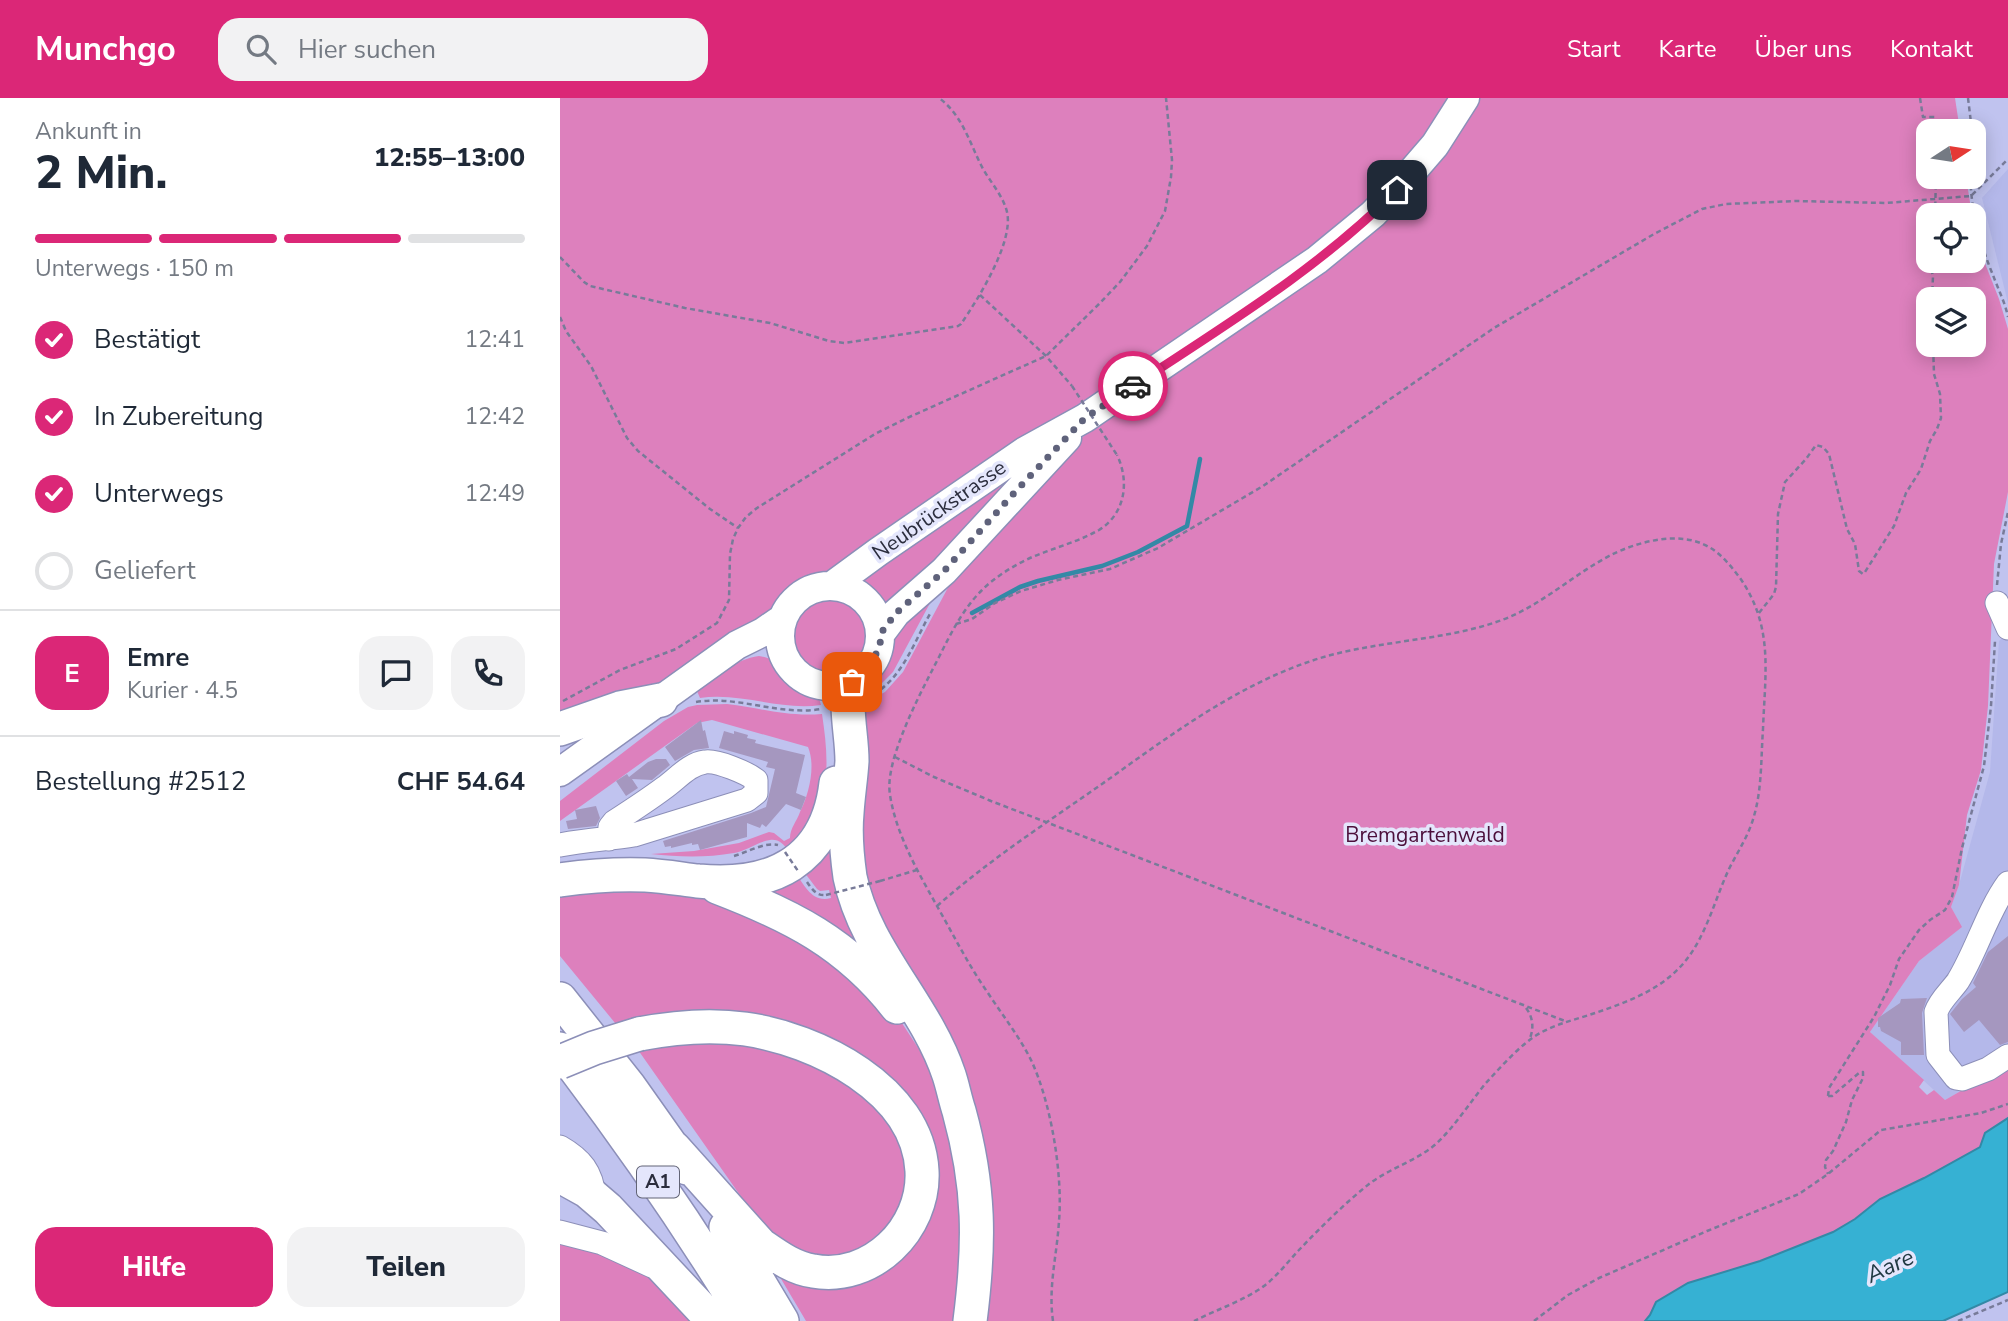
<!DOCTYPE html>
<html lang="de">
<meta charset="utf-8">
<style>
:root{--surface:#fff;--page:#f2f2f3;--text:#1f2937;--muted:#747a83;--line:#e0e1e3;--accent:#db2777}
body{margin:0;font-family:"Nunito Sans",sans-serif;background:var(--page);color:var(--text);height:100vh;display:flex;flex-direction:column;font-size:26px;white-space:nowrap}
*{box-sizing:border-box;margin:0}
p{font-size:23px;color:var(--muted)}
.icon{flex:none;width:38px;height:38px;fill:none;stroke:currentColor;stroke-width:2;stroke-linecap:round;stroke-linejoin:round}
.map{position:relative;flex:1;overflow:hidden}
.details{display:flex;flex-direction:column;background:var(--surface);width:560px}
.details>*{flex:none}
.needle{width:46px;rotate:78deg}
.controls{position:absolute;left:1356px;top:21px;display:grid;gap:14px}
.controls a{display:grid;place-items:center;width:70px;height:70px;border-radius:14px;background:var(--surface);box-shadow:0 4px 18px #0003;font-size:35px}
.pin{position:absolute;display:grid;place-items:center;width:60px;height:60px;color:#fff;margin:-30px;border-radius:14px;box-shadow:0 4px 10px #0006}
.courier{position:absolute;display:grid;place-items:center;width:70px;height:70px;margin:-35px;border:5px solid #db2777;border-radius:50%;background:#fff;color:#222;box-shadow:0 2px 9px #0007}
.head em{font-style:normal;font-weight:800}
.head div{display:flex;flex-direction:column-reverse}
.head{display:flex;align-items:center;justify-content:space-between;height:119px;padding:0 35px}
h1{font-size:46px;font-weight:800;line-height:52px}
.bar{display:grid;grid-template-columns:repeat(4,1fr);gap:10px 7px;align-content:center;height:84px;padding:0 35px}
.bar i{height:9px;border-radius:5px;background:var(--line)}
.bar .selected{background:var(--accent)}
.bar p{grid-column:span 4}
.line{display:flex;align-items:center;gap:18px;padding:0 35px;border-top:2px solid var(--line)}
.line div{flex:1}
.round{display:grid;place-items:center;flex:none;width:74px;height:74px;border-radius:21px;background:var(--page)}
ol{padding:0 35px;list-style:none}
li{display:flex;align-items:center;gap:21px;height:77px}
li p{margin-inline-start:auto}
li .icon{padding:7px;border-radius:50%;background:var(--accent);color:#fff;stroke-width:4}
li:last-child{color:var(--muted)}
li i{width:38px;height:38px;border:4px solid var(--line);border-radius:50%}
.action{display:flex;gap:14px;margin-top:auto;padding:14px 35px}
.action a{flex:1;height:80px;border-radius:21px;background:var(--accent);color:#fff;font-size:28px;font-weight:800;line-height:80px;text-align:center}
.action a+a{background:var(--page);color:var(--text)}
header{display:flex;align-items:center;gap:42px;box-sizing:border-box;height:98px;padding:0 35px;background:var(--accent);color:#fff}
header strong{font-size:33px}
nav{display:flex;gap:38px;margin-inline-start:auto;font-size:24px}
.search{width:490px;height:63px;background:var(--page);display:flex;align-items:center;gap:18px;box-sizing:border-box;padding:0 24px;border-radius:21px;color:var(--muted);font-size:26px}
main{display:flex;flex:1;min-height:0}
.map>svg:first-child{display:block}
.built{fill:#b4b8ea}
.green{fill:#dd80bd;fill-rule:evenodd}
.water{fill:#36b1d3;stroke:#3389a6;stroke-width:2}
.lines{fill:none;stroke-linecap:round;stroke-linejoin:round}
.stream{stroke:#3389a6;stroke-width:4.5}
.building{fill:#a597bf}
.minor-casing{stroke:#8c8fb8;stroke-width:25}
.major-casing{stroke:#8c8fb8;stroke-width:31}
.highway-casing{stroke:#8c8fb8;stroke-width:36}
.path{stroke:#787b99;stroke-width:2.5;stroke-dasharray:5 3.5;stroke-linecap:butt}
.minor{stroke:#fff;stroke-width:23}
.major{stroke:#fff;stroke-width:28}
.highway{stroke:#fff;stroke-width:33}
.highway-bridge-casing{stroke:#8c8fb8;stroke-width:36;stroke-linecap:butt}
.path-bridge{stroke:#787b99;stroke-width:2.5;stroke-dasharray:5 3.5;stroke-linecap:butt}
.highway-bridge{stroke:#fff;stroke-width:33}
.done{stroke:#5f627b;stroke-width:7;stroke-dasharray:0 12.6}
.route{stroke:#db2777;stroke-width:9}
.labels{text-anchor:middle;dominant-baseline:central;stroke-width:7;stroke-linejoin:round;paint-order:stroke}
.shield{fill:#e4e6fc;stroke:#626476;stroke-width:2}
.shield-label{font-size:19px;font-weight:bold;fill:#2b2d3d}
.street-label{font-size:21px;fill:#2b2d3d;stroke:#e4e6fc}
.park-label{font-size:21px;fill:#4c0f3b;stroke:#e4e6fc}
.water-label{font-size:23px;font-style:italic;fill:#213a43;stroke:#e4e6fc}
</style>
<header>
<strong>Munchgo</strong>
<div class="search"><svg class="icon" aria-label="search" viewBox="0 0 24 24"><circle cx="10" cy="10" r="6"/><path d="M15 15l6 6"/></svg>Hier suchen</div>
<nav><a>Start</a><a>Karte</a><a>Über uns</a><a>Kontakt</a></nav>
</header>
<main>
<section class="details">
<div class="head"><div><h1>2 Min.</h1><p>Ankunft in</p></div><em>12:55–13:00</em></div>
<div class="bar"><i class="selected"></i><i class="selected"></i><i class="selected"></i><i></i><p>Unterwegs · 150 m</p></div>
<ol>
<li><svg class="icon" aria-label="check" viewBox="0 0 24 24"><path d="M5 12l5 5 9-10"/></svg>Bestätigt<p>12:41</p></li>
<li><svg class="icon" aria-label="check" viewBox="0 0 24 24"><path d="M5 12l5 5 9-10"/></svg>In Zubereitung<p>12:42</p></li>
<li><svg class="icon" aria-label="check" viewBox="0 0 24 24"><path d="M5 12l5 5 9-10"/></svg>Unterwegs<p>12:49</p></li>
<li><i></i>Geliefert</li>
</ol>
<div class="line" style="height:126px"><b class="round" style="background:var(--accent);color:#fff">E</b><div><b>Emre</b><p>Kurier · 4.5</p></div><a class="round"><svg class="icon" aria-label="chat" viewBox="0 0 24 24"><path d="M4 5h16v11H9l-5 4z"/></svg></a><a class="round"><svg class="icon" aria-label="phone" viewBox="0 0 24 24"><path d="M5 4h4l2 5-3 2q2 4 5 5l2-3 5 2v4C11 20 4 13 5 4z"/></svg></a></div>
<div class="line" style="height:91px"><div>Bestellung #2512</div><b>CHF 54.64</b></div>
<div class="action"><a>Hilfe</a><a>Teilen</a></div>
</section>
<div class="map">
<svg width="1448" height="1223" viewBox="0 0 1448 1223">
<rect width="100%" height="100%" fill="#c0c3ef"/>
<!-- built -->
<path class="built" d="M 1448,71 L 1448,205 L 1422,100 Z
M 1448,534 L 1448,966 L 1385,1002 L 1310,934 L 1359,863 L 1401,829 L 1391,809 L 1399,787 L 1430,674 L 1439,543 Z"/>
<!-- green -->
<path class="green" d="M 0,0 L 891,0 L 866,39 L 807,104 L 721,173 L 271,472 C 235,479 230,487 209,515 L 99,585 L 78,596 L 0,621 Z
M 919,0 L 1395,0 L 1400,33 L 1368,33 L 1368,79 L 1406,79 L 1412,117 L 1368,117 L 1368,163 L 1414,163 L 1414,128 L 1419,150 L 1439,201 L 1448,231 L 1448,394 L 1434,466 L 1428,608 L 1421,672 L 1407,717 L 1399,787 L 1391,809 L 1402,829 L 1359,863 L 1310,934 L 1364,982 L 1359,989 L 1367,997 L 1374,992 L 1385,1002 L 1448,966 L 1448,1020 L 1425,1035 L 1420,1049 L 1364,1080 L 1320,1101 L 1295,1121 L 1273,1134 L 1200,1163 L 1128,1185 L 1096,1204 L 1090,1217 L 1085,1223 L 420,1223 L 429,1111 L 310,814 L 297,718 L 298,608 L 325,594 L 343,574 L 392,482 L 485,372 L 525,337 L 541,325 L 566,308 L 590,300 L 606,286 L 611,278 L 735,194 L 847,99 L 886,54 ZM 1368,201 L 1414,201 L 1414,247 L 1368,247 Z
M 469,360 L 393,456 L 321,513 L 309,496 L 295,487 Z
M 376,494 L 333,574 L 319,588 L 299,597 L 305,584 L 323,563 L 331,535 Z
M231 538a39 39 0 1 1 78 0a39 39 0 1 1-78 0Z
M 199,558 C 220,561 221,573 237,584 C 248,592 258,592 261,607 C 220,613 181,594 140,600 L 137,593 C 156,579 175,561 199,558 Z
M 167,606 C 201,610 227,619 262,616 C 267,649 271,686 256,718 C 250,730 237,741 228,752 C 223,746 219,741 210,742 C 197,744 186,753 174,755 C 146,760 118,759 91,756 L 134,753 L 179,745 L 209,734 L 214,735 L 224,743 L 230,740 C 230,730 237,723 240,714 C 249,696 256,668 248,649 L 152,622 L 137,625 L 0,723 L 0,703 L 104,623 L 128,609 L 137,607 Z
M 269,727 L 302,841 L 296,848 L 185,791 L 235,774 C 245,788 252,805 271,800 L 269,792 L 260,793 L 257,791 L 241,770 Z
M 93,787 L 210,817 L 338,919 L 366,962 L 399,1050 L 401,1223 L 246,1223 L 214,1169 L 287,1178 L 369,1078 L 284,959 L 60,931 L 0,858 L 0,794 Z
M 183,941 L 283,978 L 338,1032 L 350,1087 L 324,1139 L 274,1162 L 226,1151 L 196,1120 L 76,949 Z
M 0,1144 C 34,1153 68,1163 97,1185 C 111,1196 124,1211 138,1223 L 0,1223 Z"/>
<!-- water -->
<path class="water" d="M 1448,1020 L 1448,1194 L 1383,1223 L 1085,1223 L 1090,1217 L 1096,1204 L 1128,1185 L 1200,1163 L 1273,1134 L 1295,1121 L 1320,1101 L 1364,1080 L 1420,1049 L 1425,1035 Z"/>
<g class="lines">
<!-- stream -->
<path class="stream" d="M 412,515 L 460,489 L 478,483 L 542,468 L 578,454 L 627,428 L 640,361"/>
</g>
<!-- building -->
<path class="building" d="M 141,622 L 143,633 L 145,632 L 149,650 L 134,652 L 115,663 L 105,649 Z
M 164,633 L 174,636 L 174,633 L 188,637 L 187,640 L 196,642 L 195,645 L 245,657 L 236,695 L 246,699 L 241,712 L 226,706 L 206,729 L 202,726 L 200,730 L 187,725 L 187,739 L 140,752 L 138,746 L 132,747 L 132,745 L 111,750 L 111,748 L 105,749 L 103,743 L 191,715 L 206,709 L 215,671 L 206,669 L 208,664 L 159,650 Z
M 96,661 L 106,661 L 110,667 L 92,682 L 72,681 L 78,690 L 66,698 L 56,683 L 67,676 L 69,679 L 88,664 Z
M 36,708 L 40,720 L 36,728 L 8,731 L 6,723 L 17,721 L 15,712 Z
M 1448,838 L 1448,944 L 1440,947 L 1419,922 L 1404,934 L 1390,916 L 1402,901 L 1416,889 L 1413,885 L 1428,854 Z
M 1367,900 L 1362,915 L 1364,957 L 1341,957 L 1341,944 L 1321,933 L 1320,929 L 1318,929 L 1318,920 L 1340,905 L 1341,901 Z"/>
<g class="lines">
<!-- minor casing -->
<g class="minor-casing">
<path id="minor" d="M 1437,505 L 1448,530
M 0,747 C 24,742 49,741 74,737 L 187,702 L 196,695 L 196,682 C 187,675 157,662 145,664 C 129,666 117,681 104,690 C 88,702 71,713 54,724 L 50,729 L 49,741
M 1448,785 C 1427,814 1417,852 1398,883 C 1391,893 1380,902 1376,914 L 1378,957 L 1396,980 L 1402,981 L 1428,971 L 1448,958
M 0,1049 C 21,1061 32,1074 34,1099
M 0,1134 L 42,1145 L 92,1168"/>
</g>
<!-- major casing -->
<g class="major-casing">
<path id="major" d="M 273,487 L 318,454 L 465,353 L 525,320 L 757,162 L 813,116 L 837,91 L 875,47 L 905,0
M220 538a50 50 0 1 1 100 0a50 50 0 1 1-100 0Z
M 321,535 L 336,515 L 384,473 L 507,340
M 0,674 L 177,547 L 203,534 L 222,521"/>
</g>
<!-- highway casing -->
<g class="highway-casing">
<path id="highway" d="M 291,584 C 284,610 292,636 292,663 C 291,680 288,698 287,715 C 285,736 287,758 290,779 C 305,853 366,907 389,977 C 393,989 395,1001 399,1013 C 420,1089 420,1145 410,1223
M 0,631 L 60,610 L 101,602
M 0,782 C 28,778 56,776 85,777 C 103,778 121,781 138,783 C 212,790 267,764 276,685
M 157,789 C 230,817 287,845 337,909
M 0,901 L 69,988 L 127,1070
M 79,936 C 115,929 149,926 185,931 C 256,941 358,991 362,1073 C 365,1131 311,1184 253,1173 C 233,1170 217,1158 201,1147 L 114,1050
M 0,951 C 67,1038 129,1128 187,1223
M 0,1078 L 27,1093 L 48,1111 L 153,1223
M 166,1129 L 222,1223"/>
</g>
<!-- path -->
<path class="path" d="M 1360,0 L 1363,19 L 1375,19 L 1374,27 L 1370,33
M 1408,0 L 1412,33
M 1411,79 C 1409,106 1422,152 1433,177 C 1438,191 1445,204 1448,219
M 1375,117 L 1376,79
M 1368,150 L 1367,156 L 1368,162
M 0,159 L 24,184 L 30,188 L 125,210 L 210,225 L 269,243 L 284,245 L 398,228 L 401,226 C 418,201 454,144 447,114 C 443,97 429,83 421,67 C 409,43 402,17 379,0
M 1369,163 L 1373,178 L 1372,201
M 420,197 L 486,258 L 512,288
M 0,219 L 6,233 L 31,268 L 67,340 L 78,353 L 150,411 L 178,430
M 1437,487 L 1441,446 L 1448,414
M 222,501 L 229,493 L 253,479
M 1199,515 L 1214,496 L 1216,489 L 1218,416 L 1225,384 L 1246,361 L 1256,347 L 1263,349 L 1269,356 L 1287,431 L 1295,446 L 1299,473 L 1303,476 L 1305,474 L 1334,428 L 1346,395 L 1361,371 L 1370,343 L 1377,331 L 1381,320 L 1380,296 L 1374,276 L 1373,247
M 396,526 L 412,521 L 435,505 L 461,493 L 498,482 L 550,471 L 598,450 L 703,388 L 934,230 L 1094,136 L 1142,111 L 1166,106 L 1236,103 L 1326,105 L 1411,98 L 1448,61
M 314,596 C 343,579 355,542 371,514
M 3,603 L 60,572 L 116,551 L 157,525 L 169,502 L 170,456 L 173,441 L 178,430 L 186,419 L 197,410 L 315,336 L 347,320 L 486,258 L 539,206 L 560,184 L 587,148 L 605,113 L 611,79 L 612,62 L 606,0
M 136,604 C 178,597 218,618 261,611
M 335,659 L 374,679 L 431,703 L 1005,923
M 174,758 C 188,754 204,744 218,747
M 320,783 L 357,772
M 247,784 C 252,791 256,798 266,797
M 377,808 C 428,763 486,725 542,686 C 608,639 674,589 751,563 C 813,542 882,544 942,522 C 982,507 1014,476 1051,457 C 1077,444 1117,433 1145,447 C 1160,454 1170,467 1180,480 C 1214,529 1205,575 1203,631 C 1201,659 1202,691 1194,718 C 1189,737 1178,753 1169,771 C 1154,803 1146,840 1122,867 C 1098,894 1062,906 1029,917 C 1007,924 985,929 967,944 C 952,956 938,972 925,986 C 909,1006 895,1028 876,1046 C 856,1063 830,1070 809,1086 C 784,1106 760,1130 738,1153 C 727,1165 717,1178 704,1188 C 685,1202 656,1212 634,1223
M 966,910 C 973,919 974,930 970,940
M 1268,998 L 1269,990 L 1314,919 L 1330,887 L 1339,861 L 1359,832 L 1370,822 L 1385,812 L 1392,799 L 1402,750 L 1424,668 L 1431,608 L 1435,543
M 1268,998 L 1272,998 L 1299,975 L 1303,974 L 1303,980 L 1292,1002 L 1286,1024 L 1273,1053 L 1266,1062 L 1265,1069 L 1268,1076
M 493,1223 C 488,1189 497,1157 499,1123 C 503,1077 491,1004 471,962 C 459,938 443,918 428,895 C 409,868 394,838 377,808 C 358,774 336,736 330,697 C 328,684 331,672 334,660 C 345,624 362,592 379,559 C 391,535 403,511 422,492 C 435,479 453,468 470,460 C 493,450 518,444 539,432 C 565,416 570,384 557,357
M 974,1223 L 1008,1197 L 1039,1180 L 1147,1133 L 1239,1096 L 1268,1076 L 1321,1032 L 1421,1015 L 1448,1006
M 1398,1223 L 1448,1202"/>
<!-- minor -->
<use href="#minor" class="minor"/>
<!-- major -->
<use href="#major" class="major"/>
<!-- highway -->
<use href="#highway" class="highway"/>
<!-- highway-bridge casing -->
<g class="highway-bridge-casing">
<path id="highway-bridge" d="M 0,964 L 34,950 L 79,936"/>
</g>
<!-- path-bridge -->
<path class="path-bridge" d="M 512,288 L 557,357
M 225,754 L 238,773
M 266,797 L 320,783"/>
<!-- highway-bridge -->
<use href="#highway-bridge" class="highway-bridge"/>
</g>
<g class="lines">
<!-- done -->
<path class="done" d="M 292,584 L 310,569 L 320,547 L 321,535 L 336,515 L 384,473 L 455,394 L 525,320 L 573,288"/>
<!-- route -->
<path class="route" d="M 573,288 C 664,228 760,170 837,92"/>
</g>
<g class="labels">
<!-- shield labels -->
<rect class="shield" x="77" y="1068.5" width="42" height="31" rx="5"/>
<g class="shield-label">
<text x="98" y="1084">A1</text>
</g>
<!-- street labels -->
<g class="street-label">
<text transform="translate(379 412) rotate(-35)">Neubrückstrasse</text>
</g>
<!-- park labels -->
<g class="park-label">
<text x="865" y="737">Bremgartenwald</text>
</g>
<!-- water labels -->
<g class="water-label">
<text transform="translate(1330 1168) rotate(-25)">Aare</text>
</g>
</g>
</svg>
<div class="controls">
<a><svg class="needle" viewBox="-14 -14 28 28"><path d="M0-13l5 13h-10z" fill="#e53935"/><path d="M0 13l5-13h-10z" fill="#747a83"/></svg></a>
<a><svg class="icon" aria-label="locate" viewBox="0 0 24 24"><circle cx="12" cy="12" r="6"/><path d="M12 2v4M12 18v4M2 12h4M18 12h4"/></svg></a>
<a><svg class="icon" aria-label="layers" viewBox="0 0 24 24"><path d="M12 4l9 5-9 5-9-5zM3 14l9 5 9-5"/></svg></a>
</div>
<div class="pin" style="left:292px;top:584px;background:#ea580c"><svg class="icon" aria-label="bag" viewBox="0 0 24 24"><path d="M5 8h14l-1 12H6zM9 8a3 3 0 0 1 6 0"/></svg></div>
<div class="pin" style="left:837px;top:92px;background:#1f2937"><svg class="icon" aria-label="home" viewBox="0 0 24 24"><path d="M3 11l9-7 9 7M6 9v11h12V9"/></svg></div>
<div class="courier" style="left:573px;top:288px"><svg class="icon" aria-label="car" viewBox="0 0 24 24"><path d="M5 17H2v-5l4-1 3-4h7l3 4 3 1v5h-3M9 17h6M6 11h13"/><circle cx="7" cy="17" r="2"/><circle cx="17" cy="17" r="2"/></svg></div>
</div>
</main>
